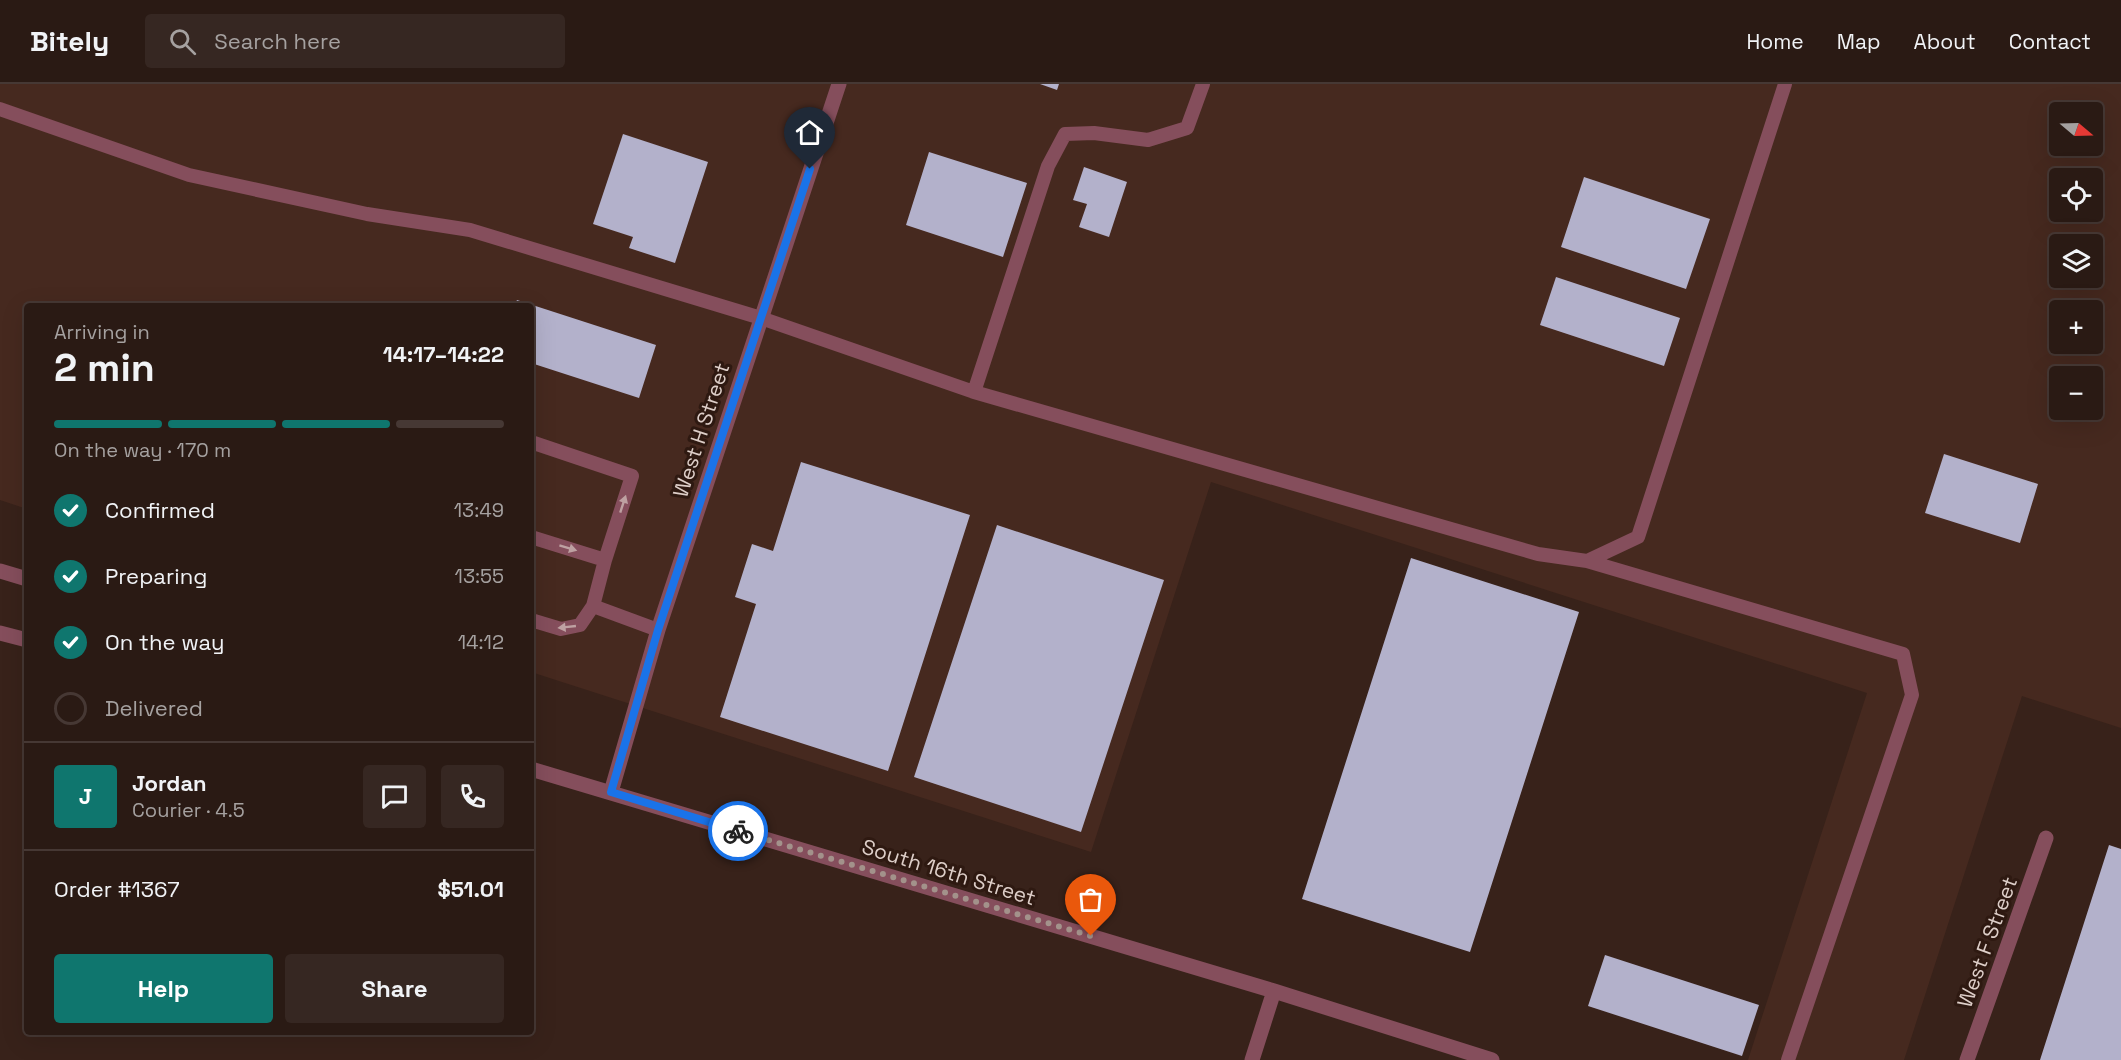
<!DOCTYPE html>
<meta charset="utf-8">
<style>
:root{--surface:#2a1a14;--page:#362722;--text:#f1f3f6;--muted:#a5a1a0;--line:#463834;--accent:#0f766e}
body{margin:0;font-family:"Space Grotesk",sans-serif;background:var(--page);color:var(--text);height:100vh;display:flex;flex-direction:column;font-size:22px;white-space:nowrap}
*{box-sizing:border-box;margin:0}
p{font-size:20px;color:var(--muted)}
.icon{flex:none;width:33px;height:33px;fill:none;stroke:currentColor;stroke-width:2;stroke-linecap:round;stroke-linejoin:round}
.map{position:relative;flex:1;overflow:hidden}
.details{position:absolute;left:24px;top:219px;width:510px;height:732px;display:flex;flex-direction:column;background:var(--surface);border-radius:6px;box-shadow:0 6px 24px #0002,0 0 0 2px var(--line)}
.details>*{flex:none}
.needle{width:39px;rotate:109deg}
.buttons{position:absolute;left:2049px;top:18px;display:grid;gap:12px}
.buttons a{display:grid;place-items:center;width:54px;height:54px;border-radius:6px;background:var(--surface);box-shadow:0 6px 24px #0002,0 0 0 2px var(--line);font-size:30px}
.pin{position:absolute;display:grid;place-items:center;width:51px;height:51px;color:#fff;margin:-62px -26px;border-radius:50% 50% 50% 0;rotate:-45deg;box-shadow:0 0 6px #0007}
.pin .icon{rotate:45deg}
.courier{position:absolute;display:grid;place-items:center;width:60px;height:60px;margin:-30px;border:4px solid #1a73e8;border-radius:50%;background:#fff;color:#222;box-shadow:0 2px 8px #0007}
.head em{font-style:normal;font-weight:700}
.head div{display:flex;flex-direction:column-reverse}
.head{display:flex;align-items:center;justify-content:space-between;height:102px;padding:0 30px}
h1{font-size:39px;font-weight:700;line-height:45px}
.bar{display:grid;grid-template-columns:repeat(4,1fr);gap:9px 6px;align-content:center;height:72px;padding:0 30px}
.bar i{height:8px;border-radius:4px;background:var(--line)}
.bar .active{background:var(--accent)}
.bar p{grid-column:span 4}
.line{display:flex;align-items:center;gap:15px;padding:0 30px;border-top:2px solid var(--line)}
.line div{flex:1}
.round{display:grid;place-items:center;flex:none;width:63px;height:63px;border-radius:6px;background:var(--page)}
ol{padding:0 30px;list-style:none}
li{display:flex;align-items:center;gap:18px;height:66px}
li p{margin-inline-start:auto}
li .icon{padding:6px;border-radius:50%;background:var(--accent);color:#fff;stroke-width:4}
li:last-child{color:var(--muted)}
li i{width:33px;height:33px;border:3px solid var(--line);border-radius:50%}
.primary-button{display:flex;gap:12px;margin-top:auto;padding:12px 30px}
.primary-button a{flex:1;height:69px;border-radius:6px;background:var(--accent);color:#fff;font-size:24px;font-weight:700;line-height:69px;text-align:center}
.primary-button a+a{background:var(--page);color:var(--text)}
header{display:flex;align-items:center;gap:36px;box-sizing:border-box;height:84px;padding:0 30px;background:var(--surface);border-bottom:2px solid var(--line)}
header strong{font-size:28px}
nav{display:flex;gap:33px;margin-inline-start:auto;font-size:21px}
.search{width:420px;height:54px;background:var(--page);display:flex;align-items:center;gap:15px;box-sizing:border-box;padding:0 21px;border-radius:6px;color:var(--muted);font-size:22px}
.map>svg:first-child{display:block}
.built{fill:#46291f;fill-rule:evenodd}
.building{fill:#b3b1cb}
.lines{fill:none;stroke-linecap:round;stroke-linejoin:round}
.service{stroke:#854e5c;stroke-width:14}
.minor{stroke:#854e5c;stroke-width:15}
.oneway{fill:#bea1a2}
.done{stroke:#a3928b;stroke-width:6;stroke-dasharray:0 10.8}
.route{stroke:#1a73e8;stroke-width:8}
.labels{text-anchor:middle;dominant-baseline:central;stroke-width:6;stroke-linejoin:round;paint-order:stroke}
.street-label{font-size:21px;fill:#ddcec8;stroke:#2e1911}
</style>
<header>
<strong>Bitely</strong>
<div class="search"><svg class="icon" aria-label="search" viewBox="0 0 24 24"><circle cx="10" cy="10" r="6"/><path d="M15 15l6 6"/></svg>Search here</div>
<nav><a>Home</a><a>Map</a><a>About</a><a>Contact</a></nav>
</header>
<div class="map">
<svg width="2121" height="976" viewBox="0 0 2121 976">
<rect width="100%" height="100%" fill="#38221a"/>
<!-- built -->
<path class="built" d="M 0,0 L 2121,0 L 2121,644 L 2022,612 L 1904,976 L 1748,976 L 1867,609 L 1211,398 L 1091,768 L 531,588 L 531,222 L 27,222 L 27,425 L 0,416 ZM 2060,28 L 2092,28 L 2092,62 L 2060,62 ZM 2060,94 L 2092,94 L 2092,128 L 2060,128 ZM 2060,160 L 2092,160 L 2092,194 L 2060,194 ZM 2060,226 L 2092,226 L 2092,260 L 2060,260 ZM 2060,292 L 2092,292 L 2092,326 L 2060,326 Z"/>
<!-- building -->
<path class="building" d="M 1040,0 L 1059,0 L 1057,6 Z
M 623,50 L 708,78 L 675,179 L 629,164 L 633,153 L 593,140 Z
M 929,68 L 1027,99 L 1003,173 L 906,141 Z
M 1084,83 L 1127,98 L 1109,153 L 1079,143 L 1087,120 L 1073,116 Z
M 1584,93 L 1710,135 L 1686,205 L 1561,163 Z
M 1556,193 L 1680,234 L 1664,282 L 1540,241 Z
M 517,216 L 656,261 L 639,314 L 531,279 L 531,222 L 514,222 Z
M 1944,370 L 2038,400 L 2020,459 L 1925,429 Z
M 801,378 L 970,431 L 888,687 L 720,633 L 756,520 L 735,513 L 752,460 L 773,467 Z
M 997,441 L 1164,496 L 1081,748 L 914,693 Z
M 1411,474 L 1579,528 L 1470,868 L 1302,815 Z
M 2109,761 L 2121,765 L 2121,976 L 2040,976 Z
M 1605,871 L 1759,921 L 1742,972 L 1588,922 Z"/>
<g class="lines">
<!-- service -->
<path class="service" d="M 0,25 L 189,91 L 367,130 L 470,146 L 761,234 L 974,308 L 1048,82 L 1065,50 L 1094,49 L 1148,56 L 1187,44 L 1203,0
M 974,308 L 1538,470 L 1587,477 L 1638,453 L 1785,0
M 531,358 L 632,392 L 605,476 L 593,522 L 580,541 L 561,545 L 531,536
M 531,453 L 605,476
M 1587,477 L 1903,570 L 1912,611 L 1788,976
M 593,522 L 658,546"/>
<!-- minor -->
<path class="minor" d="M 0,487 L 27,495
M 0,549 L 27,556
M 531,685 L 1274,907 L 1492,976
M 611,708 L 658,546 L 839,0
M 1252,976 L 1274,907
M 1967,976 L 2046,754"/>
</g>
<!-- one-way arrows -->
<defs><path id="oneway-solid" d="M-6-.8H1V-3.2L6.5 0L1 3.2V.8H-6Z" transform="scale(1.5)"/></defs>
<g class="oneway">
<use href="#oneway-solid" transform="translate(623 420) rotate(-72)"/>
<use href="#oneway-solid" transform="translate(568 464) rotate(17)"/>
<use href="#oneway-solid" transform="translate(567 543) rotate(174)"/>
</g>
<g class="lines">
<!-- done -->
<path class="done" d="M 738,747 L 1091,852"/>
<!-- route -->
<path class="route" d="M 738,747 L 611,708 L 658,546 L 810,85"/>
</g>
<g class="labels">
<!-- street labels -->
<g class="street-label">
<text transform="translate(701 346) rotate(-72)">West H Street</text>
<text transform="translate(949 788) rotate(17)">South 16th Street</text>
<text transform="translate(1987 858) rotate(-70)">West F Street</text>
</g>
</g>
</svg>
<div class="buttons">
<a><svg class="needle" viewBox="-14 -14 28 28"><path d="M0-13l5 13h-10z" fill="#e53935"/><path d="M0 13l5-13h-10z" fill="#a5a1a0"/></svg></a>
<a><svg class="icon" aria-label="locate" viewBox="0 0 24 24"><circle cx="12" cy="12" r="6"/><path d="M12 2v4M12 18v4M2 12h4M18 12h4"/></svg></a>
<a><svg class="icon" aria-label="layers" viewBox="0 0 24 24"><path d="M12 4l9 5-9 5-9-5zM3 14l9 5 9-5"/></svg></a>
<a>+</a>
<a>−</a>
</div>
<div class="pin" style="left:1091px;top:852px;background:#ea580c"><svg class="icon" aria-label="bag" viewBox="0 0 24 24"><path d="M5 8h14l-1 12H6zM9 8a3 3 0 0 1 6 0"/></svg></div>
<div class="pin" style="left:810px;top:85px;background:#1f2937"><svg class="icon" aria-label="home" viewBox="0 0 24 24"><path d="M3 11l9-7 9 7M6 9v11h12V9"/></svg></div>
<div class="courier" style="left:738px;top:747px"><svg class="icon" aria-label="bike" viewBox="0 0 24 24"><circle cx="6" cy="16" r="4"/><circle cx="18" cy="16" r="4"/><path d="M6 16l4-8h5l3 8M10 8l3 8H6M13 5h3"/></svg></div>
<section class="details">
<div class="head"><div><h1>2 min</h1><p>Arriving in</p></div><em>14:17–14:22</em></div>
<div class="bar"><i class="active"></i><i class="active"></i><i class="active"></i><i></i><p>On the way · 170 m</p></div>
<ol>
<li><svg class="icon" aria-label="check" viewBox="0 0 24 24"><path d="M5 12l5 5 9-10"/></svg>Confirmed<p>13:49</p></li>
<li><svg class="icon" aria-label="check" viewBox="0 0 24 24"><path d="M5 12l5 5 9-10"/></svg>Preparing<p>13:55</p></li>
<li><svg class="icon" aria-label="check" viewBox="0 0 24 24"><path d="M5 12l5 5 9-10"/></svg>On the way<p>14:12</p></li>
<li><i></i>Delivered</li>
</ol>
<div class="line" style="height:108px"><b class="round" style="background:var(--accent);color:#fff">J</b><div><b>Jordan</b><p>Courier · 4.5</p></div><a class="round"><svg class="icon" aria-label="chat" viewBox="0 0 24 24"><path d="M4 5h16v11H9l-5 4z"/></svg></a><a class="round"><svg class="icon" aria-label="phone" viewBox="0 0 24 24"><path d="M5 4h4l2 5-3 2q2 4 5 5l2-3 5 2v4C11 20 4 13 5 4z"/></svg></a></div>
<div class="line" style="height:78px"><div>Order #1367</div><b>$51.01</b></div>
<div class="primary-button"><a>Help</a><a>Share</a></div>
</section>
</div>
